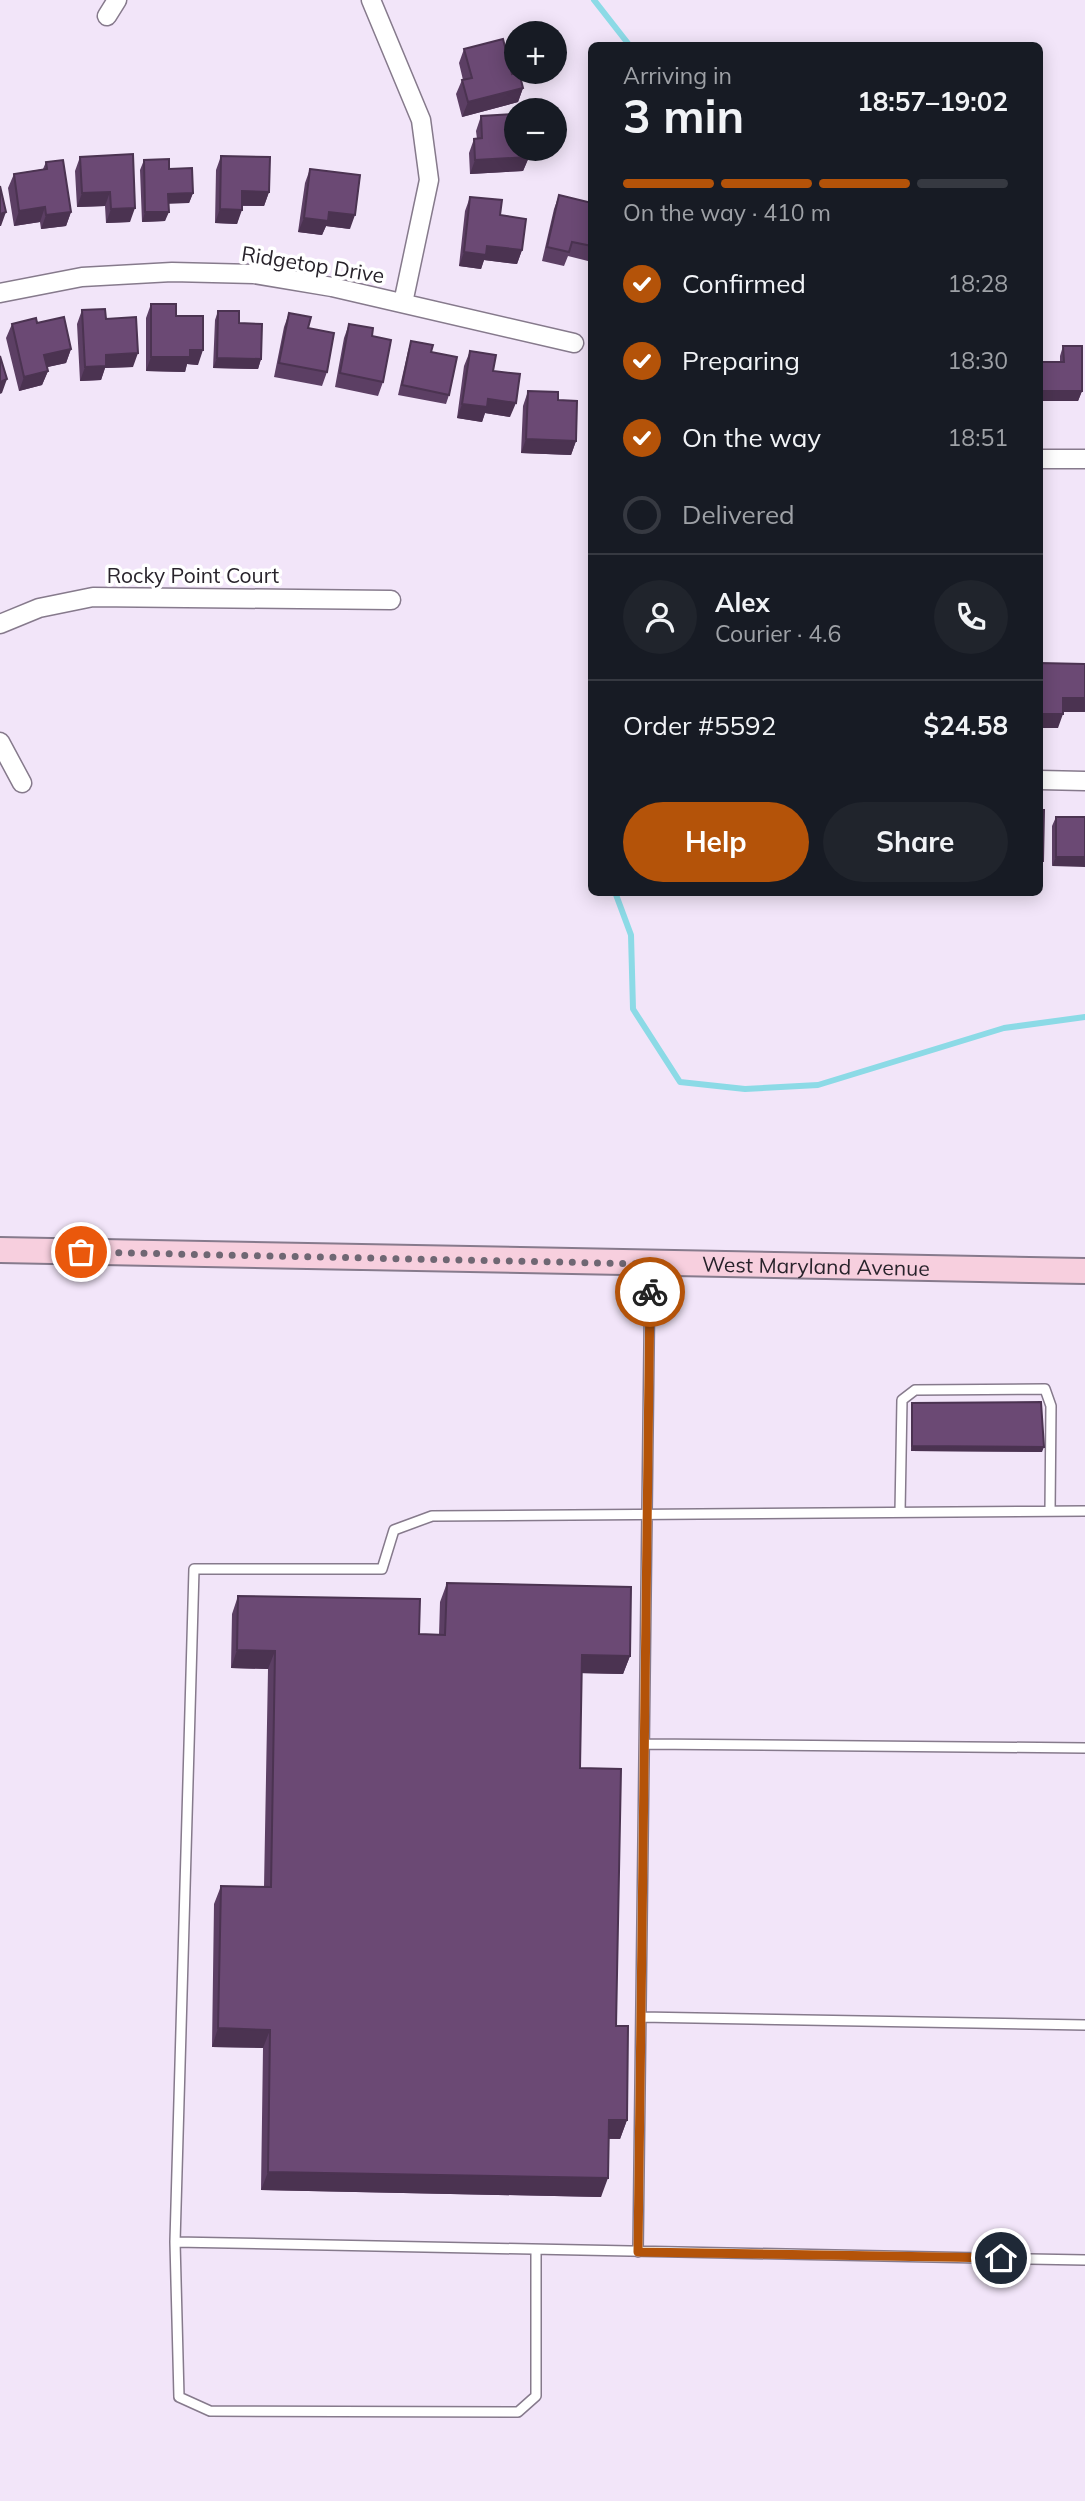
<!DOCTYPE html>
<meta charset="utf-8">
<style>
:root{--surface:#171b24;--page:#20242c;--text:#f1f3f6;--muted:#9ea1a6;--line:#363941;--accent:#b45309}
body{margin:0;font-family:Mulish,sans-serif;background:var(--page);color:var(--text);height:100vh;display:flex;flex-direction:column;font-size:26px;white-space:nowrap}
*{box-sizing:border-box;margin:0}
p{font-size:23px;color:var(--muted)}
.icon{flex:none;width:38px;height:38px;fill:none;stroke:currentColor;stroke-width:2;stroke-linecap:round;stroke-linejoin:round}
.map{position:relative;flex:1;overflow:hidden}
.drawer{position:absolute;left:588px;top:42px;width:455px;height:854px;display:flex;flex-direction:column;background:var(--surface);border-radius:10px;box-shadow:0 4px 18px #0003}
.drawer>*{flex:none}
.controls{position:absolute;left:504px;top:21px;display:grid;gap:14px}
.controls a{display:grid;place-items:center;width:63px;height:63px;border-radius:50%;background:var(--surface);box-shadow:0 4px 18px #0003;font-size:35px}
.pin{position:absolute;display:grid;place-items:center;width:60px;height:60px;color:#fff;margin:-30px;border:4px solid #fff;border-radius:50%;box-shadow:0 2px 7px #0007}
.courier{position:absolute;display:grid;place-items:center;width:70px;height:70px;margin:-35px;border:5px solid #b45309;border-radius:50%;background:#fff;color:#222;box-shadow:0 2px 9px #0007}
.headline em{font-style:normal;font-weight:700}
.headline div{display:flex;flex-direction:column-reverse}
.headline{display:flex;align-items:center;justify-content:space-between;height:119px;padding:0 35px}
h1{font-size:46px;font-weight:700;line-height:52px}
.bar{display:grid;grid-template-columns:repeat(4,1fr);gap:10px 7px;align-content:center;height:84px;padding:0 35px}
.bar i{height:9px;border-radius:5px;background:var(--line)}
.bar .selected{background:var(--accent)}
.bar p{grid-column:span 4}
.line{display:flex;align-items:center;gap:18px;padding:0 35px;border-top:2px solid var(--line)}
.line div{flex:1}
.round{display:grid;place-items:center;flex:none;width:74px;height:74px;border-radius:37px;background:var(--page)}
ol{padding:0 35px;list-style:none}
li{display:flex;align-items:center;gap:21px;height:77px}
li p{margin-inline-start:auto}
li .icon{padding:7px;border-radius:50%;background:var(--accent);color:#fff;stroke-width:4}
li:last-child{color:var(--muted)}
li i{width:38px;height:38px;border:4px solid var(--line);border-radius:50%}
.action{display:flex;gap:14px;margin-top:auto;padding:14px 35px}
.action a{flex:1;height:80px;border-radius:42px;background:var(--accent);color:#fff;font-size:28px;font-weight:700;line-height:80px;text-align:center}
.action a+a{background:var(--page);color:var(--text)}
.map>svg:first-child{display:block}
.lines{fill:none;stroke-linecap:round;stroke-linejoin:round}
.stream{stroke:#8cdae6;stroke-width:6}
.lane-casing{stroke:#867a8c;stroke-width:12}
.street-casing{stroke:#867a8c;stroke-width:21}
.secondary-casing{stroke:#867a8c;stroke-width:28}
.lane{stroke:#fff;stroke-width:9}
.street{stroke:#fff;stroke-width:18}
.secondary{stroke:#f7cfde;stroke-width:24}
.wall{fill:#5c3f64}
.shaded-wall{fill:#4b3351}
.building{fill:#6b4974;stroke:#4b3351;stroke-width:2}
.done{stroke:#6f6773;stroke-width:7;stroke-dasharray:0 12.6}
.route{stroke:#b45309;stroke-width:9}
.labels{text-anchor:middle;dominant-baseline:central;stroke-width:7;stroke-linejoin:round;paint-order:stroke}
.street-label{font-size:21px;fill:#28232b;stroke:#fff}
</style>
<div class="map">
<svg width="1085" height="2501" viewBox="0 0 1085 2501">
<rect width="100%" height="100%" fill="#f2e5f9"/>
<g class="lines">
<!-- stream -->
<path class="stream" d="M 594,0 L 630,46
M 592,796 L 592,802
M 615,892 L 631,935 L 633,1009 L 680,1082 L 745,1089 L 818,1085 L 1004,1028 L 1085,1017"/>
<!-- lane casing -->
<g class="lane-casing">
<path id="lane" d="M 1085,1511 L 432,1516 L 394,1530 L 382,1569 L 194,1569 L 175,2242 L 1085,2260
M 900,1512 L 902,1400 L 915,1390 L 1045,1389 L 1051,1406 L 1050,1511
M 645,1744 L 1085,1748
M 641,2017 L 1085,2025
M 175,2242 L 179,2397 L 210,2411 L 518,2412 L 536,2396 L 536,2251
M 638,2252 L 650,1266"/>
</g>
<!-- street casing -->
<g class="street-casing">
<path id="street" d="M 371,0 L 421,120 L 429,180 L 403,303
M 107,16 L 117,0
M 0,293 L 82,277 L 172,272 L 254,274 L 332,287 L 574,343
M 1040,459 L 1085,459
M 0,624 L 39,608 L 93,597 L 391,600
M 0,742 L 22,783
M 1040,780 L 1085,781"/>
</g>
<!-- secondary casing -->
<g class="secondary-casing">
<g id="secondary">
<path id="s1" d="M 0,1250 L 1085,1271"/>
</g>
</g>
<!-- lane -->
<use href="#lane" class="lane"/>
<!-- street -->
<use href="#street" class="street"/>
<!-- secondary -->
<use href="#secondary" class="secondary"/>
</g>
<!-- wall -->
<path class="wall" d="M 464,49 L 512,74 L 523,88 L 518,102 L 462,117 L 456,94 L 462,80 L 463,80 L 459,63 Z
M 481,116 L 529,157 L 523,171 L 470,174 L 469,153 L 474,139 L 477,139 L 476,131 Z
M 133,154 L 130,222 L 106,223 L 105,206 L 77,207 L 75,171 L 80,157 Z
M 221,156 L 269,192 L 264,206 L 242,206 L 237,224 L 215,223 L 216,170 Z
M 144,160 L 169,169 L 193,193 L 189,203 L 168,203 L 165,221 L 142,222 L 140,170 Z
M 46,162 L 71,212 L 66,226 L 41,229 L 40,222 L 14,226 L 8,188 L 14,174 L 43,169 Z
M 310,169 L 350,229 L 326,226 L 322,235 L 298,232 L 305,183 Z
M 559,195 L 592,203 L 592,262 L 568,256 L 564,266 L 542,261 L 554,209 Z
M 470,197 L 500,215 L 522,250 L 517,264 L 484,260 L 481,269 L 459,266 L 465,211 Z
M 151,304 L 176,316 L 198,365 L 187,364 L 185,372 L 146,371 L 146,318 Z
M 82,310 L 106,319 L 133,367 L 105,368 L 101,380 L 80,381 L 77,324 Z
M 218,311 L 261,359 L 258,369 L 213,368 L 215,320 Z
M 289,313 L 308,328 L 327,372 L 322,386 L 274,377 L 284,327 Z
M 37,323 L 71,349 L 66,363 L 47,367 L 48,371 L 42,385 L 19,391 L 6,338 L 12,324 Z
M 349,324 L 372,336 L 383,382 L 378,396 L 335,387 L 344,338 Z
M 411,341 L 449,395 L 446,404 L 398,395 L 408,351 Z
M 1063,346 L 1082,391 L 1078,401 L 1060,362 L 1060,356 Z
M 470,351 L 493,371 L 510,417 L 485,413 L 482,422 L 457,418 L 464,366 Z
M 528,391 L 558,400 L 576,441 L 571,455 L 521,453 L 523,406 Z
M 592,399 L 592,415 L 588,408 Z
M 1056,817 L 1085,817 L 1052,866 L 1052,826 Z
M 912,1403 L 1042,1452 L 911,1451 L 911,1408 Z
M 447,1583 L 630,1656 L 623,1674 L 581,1673 L 580,1768 L 616,2026 L 627,2120 L 620,2139 L 608,2139 L 601,2197 L 261,2190 L 263,2048 L 212,2047 L 214,1904 L 221,1886 L 264,1887 L 268,1669 L 231,1668 L 232,1614 L 238,1596 L 419,1634 L 439,1635 L 440,1602 Z"/>
<!-- shaded-wall -->
<path class="shaded-wall" d="M 523,88 L 518,102 L 462,117 L 468,102 Z
M 529,157 L 523,171 L 470,174 L 475,160 Z
M 242,191 L 269,192 L 264,206 L 237,205 Z
M 110,192 L 105,206 L 77,207 L 82,193 Z
M 193,193 L 189,203 L 164,204 L 168,194 Z
M 45,207 L 40,222 L 14,226 L 19,211 Z
M 135,208 L 130,222 L 106,223 L 111,209 Z
M 220,209 L 242,210 L 237,224 L 215,223 Z
M 6,212 L 1,226 L 0,226 L 0,214 Z
M 71,212 L 66,226 L 41,229 L 46,215 Z
M 145,212 L 169,212 L 165,221 L 142,222 Z
M 329,212 L 355,215 L 350,229 L 326,226 L 322,235 L 298,232 L 304,218 Z
M 487,246 L 522,250 L 517,264 L 484,260 L 481,269 L 459,266 L 464,252 Z
M 71,349 L 66,363 L 39,369 L 44,355 Z
M 190,350 L 203,350 L 198,365 L 187,364 L 185,372 L 146,371 L 151,357 Z
M 138,353 L 133,367 L 105,368 L 101,380 L 80,381 L 85,367 L 106,355 Z
M 217,358 L 261,359 L 258,369 L 213,368 Z
M 48,371 L 42,385 L 19,391 L 24,377 Z
M 7,379 L 2,393 L 0,394 L 0,382 Z
M 1040,391 L 1082,391 L 1078,401 L 1040,401 Z
M 488,399 L 516,403 L 510,417 L 485,413 L 482,422 L 457,418 L 462,404 Z
M 526,439 L 576,441 L 571,455 L 521,453 Z
M 1063,698 L 1085,698 L 1085,712 L 1058,712 Z
M 1040,714 L 1063,714 L 1058,728 L 1040,728 Z
M 1056,857 L 1085,857 L 1085,867 L 1052,866 Z
M 912,1446 L 1044,1447 L 1042,1452 L 911,1451 Z
M 237,1650 L 275,1651 L 268,1669 L 231,1668 Z
M 582,1655 L 630,1656 L 623,1674 L 575,1673 Z
M 218,2028 L 270,2030 L 263,2048 L 212,2047 Z
M 609,2120 L 627,2120 L 620,2139 L 602,2138 Z
M 268,2172 L 608,2178 L 601,2197 L 261,2190 Z"/>
<!-- building -->
<path class="building" d="M 503,39 L 512,74 L 519,72 L 523,88 L 468,102 L 462,80 L 472,78 L 464,49 Z
M 516,114 L 516,149 L 528,149 L 529,157 L 475,160 L 474,139 L 482,138 L 481,116 Z
M 133,154 L 135,208 L 111,209 L 110,192 L 82,193 L 80,157 Z
M 221,156 L 270,157 L 269,192 L 242,191 L 242,210 L 220,209 Z
M 169,159 L 169,169 L 192,168 L 193,193 L 168,194 L 169,212 L 145,212 L 144,160 Z
M 63,160 L 71,212 L 46,215 L 45,207 L 19,211 L 14,174 L 47,169 L 46,162 Z
M 310,169 L 360,175 L 355,215 L 329,212 L 328,221 L 304,218 Z
M 0,186 L 6,212 L 0,214 Z
M 559,195 L 592,203 L 592,246 L 572,242 L 569,252 L 547,247 Z
M 470,197 L 502,200 L 500,215 L 526,219 L 522,250 L 487,246 L 486,255 L 464,252 Z
M 151,304 L 176,304 L 176,316 L 203,316 L 203,350 L 190,350 L 190,357 L 151,357 Z
M 105,309 L 106,319 L 136,317 L 138,353 L 106,355 L 106,366 L 85,367 L 82,310 Z
M 218,311 L 239,311 L 239,323 L 262,324 L 261,359 L 217,358 Z
M 289,313 L 311,317 L 308,328 L 334,333 L 327,372 L 279,363 Z
M 64,317 L 71,349 L 44,355 L 48,371 L 24,377 L 12,324 L 36,318 L 37,323 Z
M 349,324 L 373,328 L 372,336 L 391,340 L 383,382 L 340,373 Z
M 411,341 L 433,345 L 431,352 L 457,357 L 449,395 L 402,385 Z
M 1063,346 L 1082,346 L 1082,391 L 1040,391 L 1040,362 L 1064,362 Z
M 470,351 L 496,355 L 493,371 L 520,374 L 516,403 L 488,399 L 487,407 L 462,404 Z
M 0,356 L 7,379 L 0,382 Z
M 528,391 L 558,392 L 558,400 L 577,401 L 576,441 L 526,439 Z
M 1040,663 L 1085,664 L 1085,698 L 1063,698 L 1063,714 L 1040,714 Z
M 1040,810 L 1044,810 L 1043,861 L 1040,861 Z
M 1056,817 L 1085,817 L 1085,857 L 1056,857 Z
M 1041,1402 L 1044,1447 L 912,1446 L 912,1403 Z
M 447,1583 L 631,1587 L 630,1656 L 582,1655 L 580,1768 L 621,1769 L 616,2026 L 628,2026 L 627,2120 L 609,2120 L 608,2178 L 268,2172 L 270,2030 L 218,2028 L 221,1886 L 271,1887 L 275,1651 L 237,1650 L 238,1596 L 420,1599 L 419,1634 L 445,1635 Z"/>
<g class="lines">
<!-- done -->
<path class="done" d="M 81,1252 L 650,1264 L 650,1292"/>
<!-- route -->
<path class="route" d="M 650,1292 L 638,2252 L 1001,2258"/>
</g>
<g class="labels">
<!-- street labels -->
<g class="street-label">
<text transform="translate(313 264) rotate(9)">Ridgetop Drive</text>
<text x="193" y="575">Rocky Point Court</text>
<text stroke="none"><textPath href="#s1" startOffset="816">West Maryland Avenue</textPath></text>
</g>
</g>
</svg>
<div class="controls">
<a>+</a>
<a>−</a>
</div>
<div class="pin" style="left:81px;top:1252px;background:#ea580c"><svg class="icon" aria-label="bag" viewBox="0 0 24 24"><path d="M5 8h14l-1 12H6zM9 8a3 3 0 0 1 6 0"/></svg></div>
<div class="pin" style="left:1001px;top:2258px;background:#1f2937"><svg class="icon" aria-label="home" viewBox="0 0 24 24"><path d="M3 11l9-7 9 7M6 9v11h12V9"/></svg></div>
<div class="courier" style="left:650px;top:1292px"><svg class="icon" aria-label="bike" viewBox="0 0 24 24"><circle cx="6" cy="16" r="4"/><circle cx="18" cy="16" r="4"/><path d="M6 16l4-8h5l3 8M10 8l3 8H6M13 5h3"/></svg></div>
<section class="drawer">
<div class="headline"><div><h1>3 min</h1><p>Arriving in</p></div><em>18:57–19:02</em></div>
<div class="bar"><i class="selected"></i><i class="selected"></i><i class="selected"></i><i></i><p>On the way · 410 m</p></div>
<ol>
<li><svg class="icon" aria-label="check" viewBox="0 0 24 24"><path d="M5 12l5 5 9-10"/></svg>Confirmed<p>18:28</p></li>
<li><svg class="icon" aria-label="check" viewBox="0 0 24 24"><path d="M5 12l5 5 9-10"/></svg>Preparing<p>18:30</p></li>
<li><svg class="icon" aria-label="check" viewBox="0 0 24 24"><path d="M5 12l5 5 9-10"/></svg>On the way<p>18:51</p></li>
<li><i></i>Delivered</li>
</ol>
<div class="line" style="height:126px"><a class="round"><svg class="icon" aria-label="person" viewBox="0 0 24 24"><circle cx="12" cy="8" r="4"/><path d="M4 21q1-7 8-7t8 7"/></svg></a><div><b>Alex</b><p>Courier · 4.6</p></div><a class="round"><svg class="icon" aria-label="phone" viewBox="0 0 24 24"><path d="M5 4h4l2 5-3 2q2 4 5 5l2-3 5 2v4C11 20 4 13 5 4z"/></svg></a></div>
<div class="line" style="height:91px"><div>Order #5592</div><b>$24.58</b></div>
<div class="action"><a>Help</a><a>Share</a></div>
</section>
</div>
